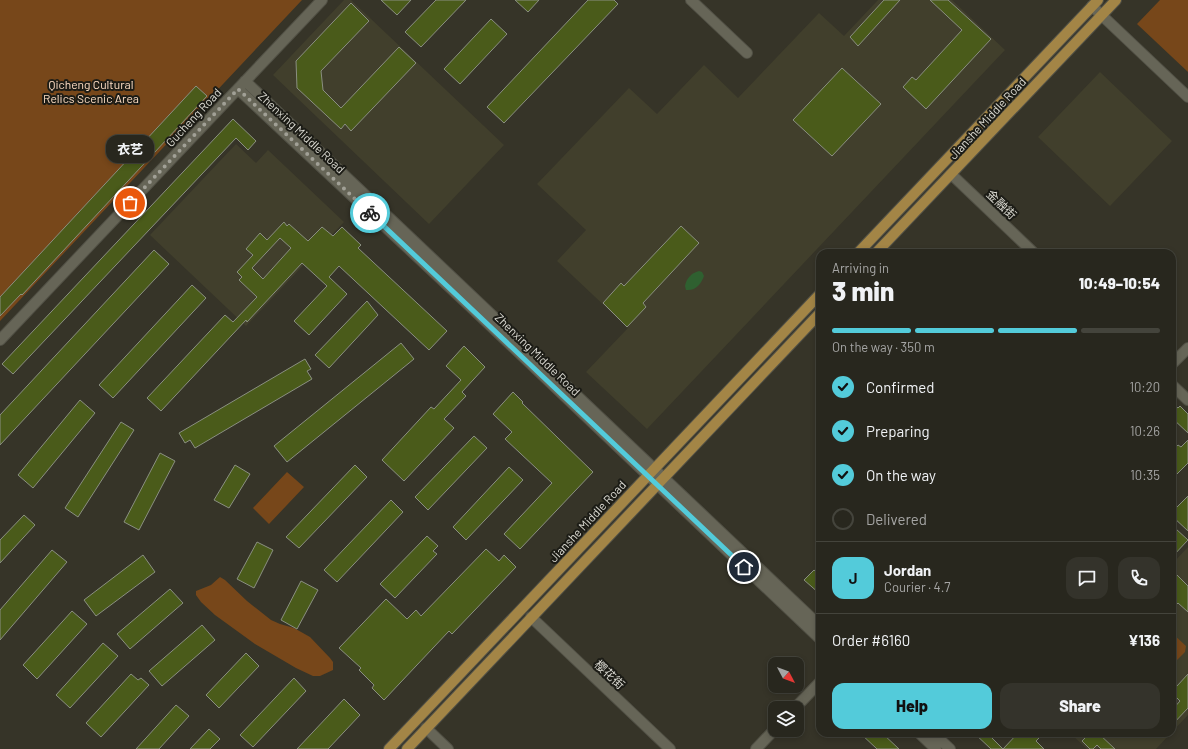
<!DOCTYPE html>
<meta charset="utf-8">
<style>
:root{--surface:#28271e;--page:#34332b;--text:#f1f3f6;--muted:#a5a5a4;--line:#44443c;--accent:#53cbda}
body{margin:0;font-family:Barlow,"Noto Sans SC",sans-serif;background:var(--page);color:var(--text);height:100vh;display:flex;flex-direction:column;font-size:15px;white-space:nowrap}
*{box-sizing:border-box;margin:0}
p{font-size:13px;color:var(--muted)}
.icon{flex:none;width:22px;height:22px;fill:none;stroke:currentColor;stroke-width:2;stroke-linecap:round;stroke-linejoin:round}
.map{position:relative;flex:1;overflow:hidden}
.sheet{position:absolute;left:816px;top:249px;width:360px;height:488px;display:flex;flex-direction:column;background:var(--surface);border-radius:12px;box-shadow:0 2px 6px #0003,0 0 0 1px var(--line)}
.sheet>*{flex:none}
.needle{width:26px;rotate:131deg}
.tools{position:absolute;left:768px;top:657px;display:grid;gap:8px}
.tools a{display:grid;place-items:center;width:36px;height:36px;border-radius:8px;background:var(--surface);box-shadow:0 2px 6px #0003,0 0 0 1px var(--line);font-size:20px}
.pin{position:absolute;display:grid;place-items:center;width:34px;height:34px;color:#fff;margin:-17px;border:2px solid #fff;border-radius:50%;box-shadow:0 1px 4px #0007}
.courier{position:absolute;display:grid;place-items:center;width:40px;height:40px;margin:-20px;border:3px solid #53cbda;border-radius:50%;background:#fff;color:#222;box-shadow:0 1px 5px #0007}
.bubble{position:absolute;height:28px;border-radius:12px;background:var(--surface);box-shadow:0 2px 6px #0003,0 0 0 1px var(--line);font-size:13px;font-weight:800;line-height:28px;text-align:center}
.headline em{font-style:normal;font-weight:800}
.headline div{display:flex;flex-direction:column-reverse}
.headline{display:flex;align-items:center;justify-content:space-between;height:68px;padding:0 16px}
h1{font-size:26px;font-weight:800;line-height:30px}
.bar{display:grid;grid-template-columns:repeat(4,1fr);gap:6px 4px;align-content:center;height:48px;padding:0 16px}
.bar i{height:5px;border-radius:3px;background:var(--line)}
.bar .current{background:var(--accent)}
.bar p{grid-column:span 4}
.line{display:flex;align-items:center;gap:10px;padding:0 16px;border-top:1px solid var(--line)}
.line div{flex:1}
.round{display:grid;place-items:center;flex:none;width:42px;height:42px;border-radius:12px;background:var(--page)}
ol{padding:0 16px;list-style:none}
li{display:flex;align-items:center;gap:12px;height:44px}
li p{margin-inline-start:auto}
li .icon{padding:4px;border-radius:50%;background:var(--accent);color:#111;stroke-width:4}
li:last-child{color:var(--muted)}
li i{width:22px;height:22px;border:2px solid var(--line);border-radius:50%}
.primary-button{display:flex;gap:8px;margin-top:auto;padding:8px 16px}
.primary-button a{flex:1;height:46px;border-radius:12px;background:var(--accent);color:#111;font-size:16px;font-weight:800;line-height:46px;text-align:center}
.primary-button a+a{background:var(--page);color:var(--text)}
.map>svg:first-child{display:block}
.built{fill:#413f2c}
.green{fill:#77471a}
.water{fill:#2f6030}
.building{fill:#4a5b1a;stroke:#8a8f81;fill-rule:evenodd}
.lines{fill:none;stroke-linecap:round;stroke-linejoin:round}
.minor-casing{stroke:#525146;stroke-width:12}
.major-casing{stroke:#525146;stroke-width:12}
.minor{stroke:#666557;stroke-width:10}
.major{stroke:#a38546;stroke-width:10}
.done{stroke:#a1a096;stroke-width:4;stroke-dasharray:0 7.2}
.route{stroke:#53cbda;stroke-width:5}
.labels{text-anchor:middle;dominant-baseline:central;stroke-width:4;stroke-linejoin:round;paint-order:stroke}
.park-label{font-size:12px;fill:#fdddc3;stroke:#1c1c16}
.street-label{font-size:12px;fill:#dbdad2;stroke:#1c1c16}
</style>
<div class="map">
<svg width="1188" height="749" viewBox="0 0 1188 749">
<rect width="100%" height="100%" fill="#363428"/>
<!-- built -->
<path class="built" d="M 344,0 L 351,0 L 504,145 L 429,224 L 273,75 Z
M 878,0 L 952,0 L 1005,50 L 647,429 L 586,372 L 628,328 L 557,261 L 586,230 L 537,184 L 629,88 L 657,114 L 704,65 L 738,98 L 819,13 L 844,36 Z
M 1100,72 L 1172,141 L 1110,206 L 1038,137 Z
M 236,144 L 256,163 L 268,150 L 344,222 L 246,326 L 150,235 Z
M 1188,547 L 1188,715 L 1172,732 L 1172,564 Z
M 1070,733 L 1171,733 L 1156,749 L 1100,749 L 1098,748 L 1097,749 L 1087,749 Z"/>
<!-- green -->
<path class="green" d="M 0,0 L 302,0 L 0,321 Z
M 1160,0 L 1188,0 L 1188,72 L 1137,24 Z
M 287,472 L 304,487 L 269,524 L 253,508 Z
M 220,577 L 225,580 L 247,601 L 271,620 L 280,624 L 294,628 L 310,637 L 330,658 L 333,662 L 333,670 L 320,676 L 313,676 L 296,668 L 255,644 L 215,615 L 201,602 L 196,595 L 196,591 L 211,585 Z
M 1172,633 L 1186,646 L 1185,652 L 1172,665 Z"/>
<!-- water -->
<path class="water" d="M 699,271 L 702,272 L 704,276 C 701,284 696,291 686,290 L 685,286 C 686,279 691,273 699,271 Z"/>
<!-- building -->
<path class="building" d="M 381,0 L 411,0 L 397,15 Z
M 436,0 L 466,0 L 421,47 L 405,32 Z
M 515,0 L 539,0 L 528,12 Z
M 588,0 L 614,0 L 618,4 L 504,123 L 487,107 Z
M 884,0 L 900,0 L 858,46 L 850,37 Z
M 930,0 L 948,0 L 991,39 L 926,109 L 903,87 L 912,77 L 916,80 L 962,30 Z
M 351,3 L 369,21 L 321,71 L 323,90 L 341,108 L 399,47 L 416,63 L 351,131 L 345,124 L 341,129 L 297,88 L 296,61 Z
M 491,19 L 507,34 L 460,84 L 444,69 Z
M 842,68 L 881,104 L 832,156 L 793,120 Z
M 196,86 L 207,96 L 22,295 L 21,294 L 0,316 L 0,297 Z
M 233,119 L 256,141 L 248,150 L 236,138 L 13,374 L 2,364 Z
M 284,222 L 287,226 L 289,224 L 308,241 L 322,227 L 333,236 L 342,227 L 361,245 L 358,248 L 447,331 L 429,350 L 339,266 L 329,277 L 347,294 L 309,335 L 294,321 L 327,286 L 302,263 L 247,322 L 246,320 L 161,411 L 147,398 L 225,315 L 233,322 L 257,297 L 239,280 L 242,277 L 237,272 L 253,255 L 246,249 L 260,233 L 267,240 ZM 280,238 L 291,248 L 263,279 L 252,268 Z
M 681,226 L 699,243 L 643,303 L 646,307 L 627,327 L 603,303 L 621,283 L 624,286 Z
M 154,250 L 169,264 L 0,445 L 0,415 Z
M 192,285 L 206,298 L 113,398 L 99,385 Z
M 367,301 L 378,315 L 329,368 L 315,355 Z
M 401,343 L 414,359 L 287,462 L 274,446 Z
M 464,346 L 485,367 L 462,392 L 466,396 L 444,419 L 454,428 L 404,481 L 382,460 L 431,407 L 434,409 L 461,380 L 446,366 Z
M 305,359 L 311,369 L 307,371 L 312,379 L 195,448 L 190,440 L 185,443 L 179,433 Z
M 513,392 L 523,402 L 522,403 L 593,472 L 520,549 L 504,534 L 552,483 L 505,439 L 512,432 L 493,414 Z
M 80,400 L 95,413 L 33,488 L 18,475 Z
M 1172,403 L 1178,408 L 1180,406 L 1188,414 L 1188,433 L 1172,418 Z
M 121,422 L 134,430 L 78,517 L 65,508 Z
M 474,436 L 487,448 L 428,510 L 415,497 Z
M 1188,440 L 1188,463 L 1172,479 L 1172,451 L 1178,445 L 1181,447 Z
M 160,453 L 175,461 L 139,530 L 124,522 Z
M 235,465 L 250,474 L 229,508 L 214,500 Z
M 355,465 L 367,477 L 299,548 L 286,537 Z
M 509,467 L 523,480 L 466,540 L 453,527 Z
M 1188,496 L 1188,531 L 1172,516 L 1172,512 Z
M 391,500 L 403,512 L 337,582 L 324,570 Z
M 24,515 L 35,525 L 0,563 L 0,540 Z
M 1176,529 L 1188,540 L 1172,557 L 1172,534 Z
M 427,536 L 438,546 L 433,551 L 437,554 L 395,598 L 380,584 Z
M 257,542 L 273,550 L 254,588 L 237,579 Z
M 486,549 L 499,561 L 504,555 L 516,567 L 452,634 L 449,631 L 384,700 L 372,688 L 374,685 L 359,670 L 361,668 L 339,648 L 386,599 L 407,619 L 416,610 L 421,616 Z
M 52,550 L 67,562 L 0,640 L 0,610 Z
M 143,555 L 155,572 L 96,616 L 84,600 Z
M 814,570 L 820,575 L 820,594 L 804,580 Z
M 1172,570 L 1188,586 L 1188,612 L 1178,603 L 1172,609 Z
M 301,581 L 318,590 L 297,629 L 281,620 Z
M 170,589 L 183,603 L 130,649 L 117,634 Z
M 72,611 L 87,624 L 37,679 L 23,665 Z
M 202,625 L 215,640 L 162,686 L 149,671 Z
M 103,643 L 118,656 L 70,708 L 56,695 Z
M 246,653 L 259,666 L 219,708 L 206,695 Z
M 131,674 L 138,680 L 141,678 L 149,685 L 101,737 L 86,723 Z
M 1188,674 L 1188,708 L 1172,725 L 1172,710 L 1180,701 L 1172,693 L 1172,681 L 1177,686 Z
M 294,678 L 306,691 L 253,747 L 240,735 Z
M 344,699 L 360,715 L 328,749 L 297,749 Z
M 176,705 L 189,716 L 159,749 L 136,749 Z
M 209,729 L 220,739 L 210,749 L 190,749 Z
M 860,733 L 882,733 L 899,749 L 877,749 Z
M 974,733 L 987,733 L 1003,749 L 1018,733 L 1044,733 L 1036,741 L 1044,749 L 991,749 Z
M 1090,733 L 1098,733 L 1115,749 L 1101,749 L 1097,745 L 1093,749 L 1090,749 L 1082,741 Z"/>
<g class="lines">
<!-- minor casing -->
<g class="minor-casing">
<path id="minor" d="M 691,0 L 747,53
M 1092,6 L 1188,97
M 245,81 L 820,626
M 238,89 L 473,309 L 820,639
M 951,174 L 1034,253
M 0,340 L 322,0
M 1172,364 L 1188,348
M 1172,385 L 1188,400
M 531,617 L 670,749
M 795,708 L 820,682
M 426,728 L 448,749
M 919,733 L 936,749
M 933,733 L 950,749
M 756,749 L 775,729"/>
</g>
<!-- major casing -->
<g class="major-casing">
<path id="major" d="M 858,253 L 1098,0
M 876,253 L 1116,0
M 389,749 L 820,294
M 407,749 L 820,313"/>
</g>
<!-- minor -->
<use href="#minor" class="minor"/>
<!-- major -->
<use href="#major" class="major"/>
</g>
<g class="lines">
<!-- done -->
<path class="done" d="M 130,203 L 238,89 L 370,213"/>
<!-- route -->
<path class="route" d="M 370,213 L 744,567"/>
</g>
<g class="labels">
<!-- park labels -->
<g class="park-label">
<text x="91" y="84">Qicheng Cultural<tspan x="91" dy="14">Relics Scenic Area</tspan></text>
</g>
<!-- street labels -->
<g class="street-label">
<text transform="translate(193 117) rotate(-47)">Gucheng Road</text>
<text transform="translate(987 118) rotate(-47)">Jianshe Middle Road</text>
<text transform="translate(302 132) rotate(43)">Zhenxing Middle Road</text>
<text transform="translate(1002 204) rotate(44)">金融街</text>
<text transform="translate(538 354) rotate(44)">Zhenxing Middle Road</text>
<text transform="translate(587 521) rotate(-47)">Jianshe Middle Road</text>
<text transform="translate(610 674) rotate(43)">樱花街</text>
</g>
</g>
</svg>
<div class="tools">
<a><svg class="needle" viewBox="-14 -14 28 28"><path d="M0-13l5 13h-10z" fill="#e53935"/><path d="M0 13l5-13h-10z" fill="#a5a5a4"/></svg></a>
<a><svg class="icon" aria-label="layers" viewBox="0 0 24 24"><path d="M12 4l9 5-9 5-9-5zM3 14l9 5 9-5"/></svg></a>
</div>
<div class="pin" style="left:130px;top:203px;background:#ea580c"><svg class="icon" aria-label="bag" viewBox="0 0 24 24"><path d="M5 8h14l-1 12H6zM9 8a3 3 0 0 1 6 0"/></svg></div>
<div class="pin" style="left:744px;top:567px;background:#1f2937"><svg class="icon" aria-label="home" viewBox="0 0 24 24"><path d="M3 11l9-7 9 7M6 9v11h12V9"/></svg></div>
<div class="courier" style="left:370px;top:213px"><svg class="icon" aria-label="bike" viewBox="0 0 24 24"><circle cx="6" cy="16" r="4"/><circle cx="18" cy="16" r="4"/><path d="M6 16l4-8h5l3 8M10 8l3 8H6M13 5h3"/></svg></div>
<div class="bubble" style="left:106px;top:135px;width:48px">衣艺</div>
<section class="sheet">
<div class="headline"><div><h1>3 min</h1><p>Arriving in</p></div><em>10:49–10:54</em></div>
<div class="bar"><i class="current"></i><i class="current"></i><i class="current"></i><i></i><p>On the way · 350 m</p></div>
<ol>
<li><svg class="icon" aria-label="check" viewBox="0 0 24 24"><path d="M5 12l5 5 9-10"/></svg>Confirmed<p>10:20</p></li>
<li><svg class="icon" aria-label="check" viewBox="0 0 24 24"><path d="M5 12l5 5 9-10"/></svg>Preparing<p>10:26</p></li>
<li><svg class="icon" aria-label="check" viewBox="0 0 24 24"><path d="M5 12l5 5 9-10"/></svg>On the way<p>10:35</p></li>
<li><i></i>Delivered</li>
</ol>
<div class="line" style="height:72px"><b class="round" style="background:var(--accent);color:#111">J</b><div><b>Jordan</b><p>Courier · 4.7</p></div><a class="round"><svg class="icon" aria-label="chat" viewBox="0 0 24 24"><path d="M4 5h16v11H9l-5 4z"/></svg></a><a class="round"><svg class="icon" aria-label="phone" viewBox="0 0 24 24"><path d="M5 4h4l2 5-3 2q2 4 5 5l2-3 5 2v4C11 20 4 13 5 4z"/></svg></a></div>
<div class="line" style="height:52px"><div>Order #6160</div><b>¥136</b></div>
<div class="primary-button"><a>Help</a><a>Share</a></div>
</section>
</div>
